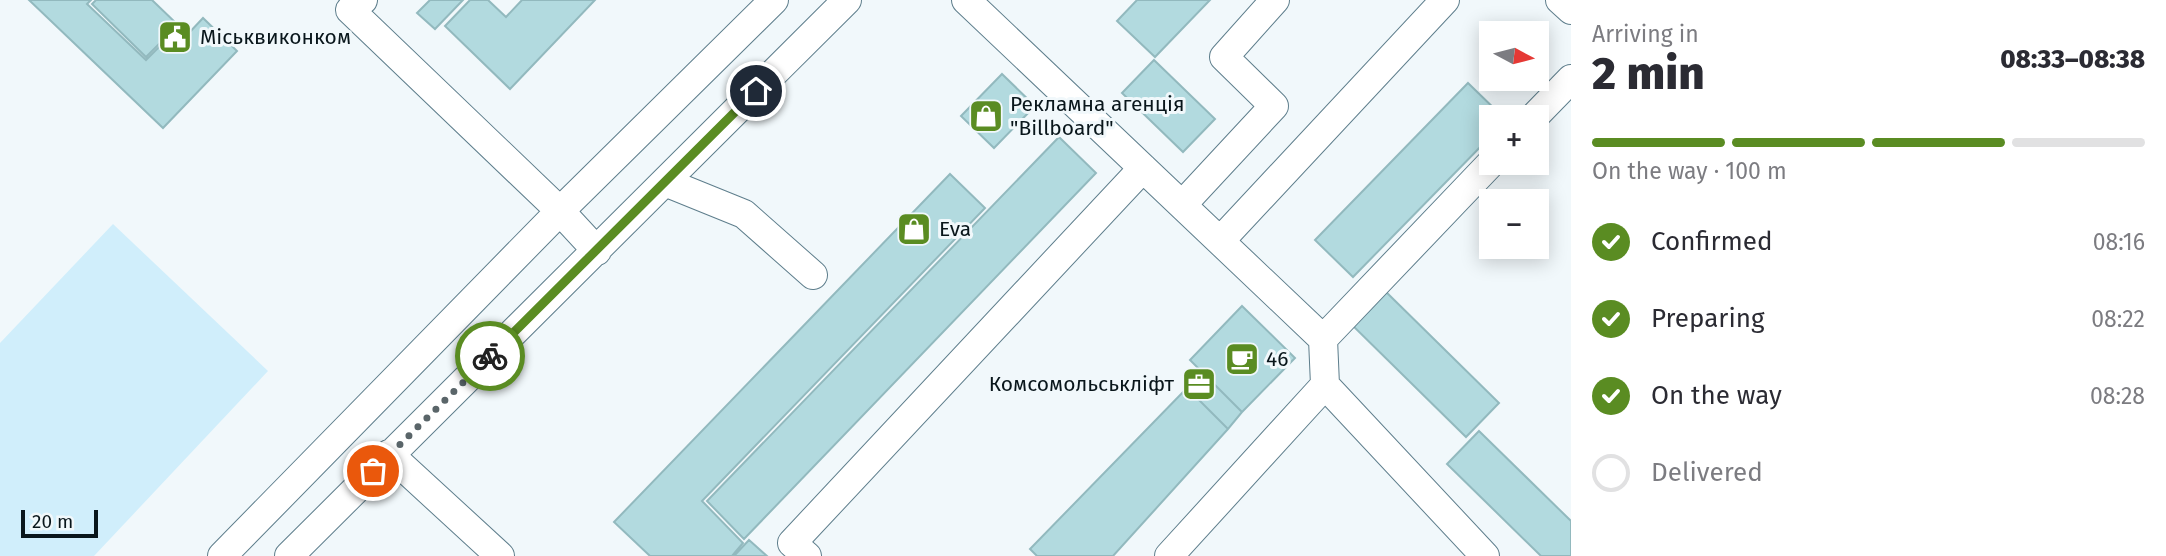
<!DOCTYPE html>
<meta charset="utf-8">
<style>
:root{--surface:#fff;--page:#f2f2f3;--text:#2b2b33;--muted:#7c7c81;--line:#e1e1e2;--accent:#5a8c22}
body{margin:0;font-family:"Fira Sans",sans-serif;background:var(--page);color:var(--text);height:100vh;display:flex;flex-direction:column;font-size:26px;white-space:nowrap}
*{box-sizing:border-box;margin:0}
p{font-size:23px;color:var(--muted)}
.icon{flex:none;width:38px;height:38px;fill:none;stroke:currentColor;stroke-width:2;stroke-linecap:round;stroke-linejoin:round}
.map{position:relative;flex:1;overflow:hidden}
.sheet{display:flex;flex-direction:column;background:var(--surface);width:595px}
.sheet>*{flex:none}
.needle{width:46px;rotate:97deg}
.tools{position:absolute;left:1479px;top:21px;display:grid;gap:14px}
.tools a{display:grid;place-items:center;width:70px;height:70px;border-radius:0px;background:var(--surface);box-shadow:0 4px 18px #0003;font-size:35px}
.scale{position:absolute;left:21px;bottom:18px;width:77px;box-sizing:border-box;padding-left:7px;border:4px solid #09161b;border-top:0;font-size:19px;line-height:24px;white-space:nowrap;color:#09161b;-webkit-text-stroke:5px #f1f8fb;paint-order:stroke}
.pin{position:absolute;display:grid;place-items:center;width:60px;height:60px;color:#fff;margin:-30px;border:4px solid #fff;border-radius:50%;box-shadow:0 2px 7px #0007}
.courier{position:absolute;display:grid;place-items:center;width:70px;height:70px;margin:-35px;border:5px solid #5a8c22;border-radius:50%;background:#fff;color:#222;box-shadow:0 2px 9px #0007}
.overview em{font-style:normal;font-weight:800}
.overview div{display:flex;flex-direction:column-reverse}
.overview{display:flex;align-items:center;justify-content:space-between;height:119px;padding:0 21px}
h1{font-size:46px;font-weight:800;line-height:52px}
.bar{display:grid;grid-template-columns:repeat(4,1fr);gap:10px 7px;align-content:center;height:84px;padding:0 21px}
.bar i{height:9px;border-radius:5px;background:var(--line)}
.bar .active{background:var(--accent)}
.bar p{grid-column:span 4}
ol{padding:0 21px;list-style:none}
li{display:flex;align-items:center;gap:21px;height:77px}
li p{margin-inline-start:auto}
li .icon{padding:7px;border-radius:50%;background:var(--accent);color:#fff;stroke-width:4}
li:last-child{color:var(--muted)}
li i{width:38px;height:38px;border:4px solid var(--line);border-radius:50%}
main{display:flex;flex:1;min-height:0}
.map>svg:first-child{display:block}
.green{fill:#d0eefb}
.building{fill:#b2dadf;stroke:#92b9be;stroke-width:2}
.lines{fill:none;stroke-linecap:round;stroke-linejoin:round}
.minor-casing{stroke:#5e7e8c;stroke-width:30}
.minor{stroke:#fff;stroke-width:28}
.done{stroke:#5a6569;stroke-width:7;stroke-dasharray:0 12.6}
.route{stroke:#5a8c22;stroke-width:9}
.labels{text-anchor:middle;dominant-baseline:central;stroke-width:6;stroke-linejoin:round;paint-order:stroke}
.poi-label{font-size:21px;fill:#09161b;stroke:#f1f8fb;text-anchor:start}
</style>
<main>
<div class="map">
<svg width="1571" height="556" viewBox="0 0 1571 556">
<rect width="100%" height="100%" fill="#f1f8fb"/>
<!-- green -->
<path class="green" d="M 113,224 L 268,371 L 94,556 L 0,556 L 0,343 Z"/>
<!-- building -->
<path class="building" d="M 29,0 L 91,0 L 87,4 L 146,60 L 162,44 L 171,52 L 203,18 L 237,51 L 163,128 Z
M 96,0 L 152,0 L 178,25 L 146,57 L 92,4 Z
M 430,0 L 463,0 L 435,29 L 417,13 Z
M 470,0 L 488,0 L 506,17 L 522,0 L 595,0 L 510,89 L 445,26 Z
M 1137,0 L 1210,0 L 1155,57 L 1117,21 Z
M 1154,60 L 1215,119 L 1183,152 L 1122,93 Z
M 1002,74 L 1035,106 L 994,148 L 961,116 Z
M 1468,83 L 1503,117 L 1491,117 L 1491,136 L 1353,277 L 1315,240 Z
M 1059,137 L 1096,173 L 744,539 L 707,501 Z
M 950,174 L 985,208 L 702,501 L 743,543 L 732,556 L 650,556 L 614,522 Z
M 1380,286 L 1499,403 L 1466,437 L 1347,320 Z
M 1242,306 L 1295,358 L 1242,412 L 1190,360 Z
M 1202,372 L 1242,412 L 1228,429 L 1187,388 Z
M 1187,388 L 1228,429 L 1113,556 L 1037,556 L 1030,549 Z
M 1479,431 L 1571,521 L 1571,556 L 1541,556 L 1447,464 Z
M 749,540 L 767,556 L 734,556 Z"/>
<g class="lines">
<!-- minor casing -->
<g class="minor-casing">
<path id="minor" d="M 363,0 L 350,10 L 560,211 L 597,251
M 966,0 L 1323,339 L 1325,385 L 1169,556
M 1560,0 L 1571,10
M 1534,117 L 1571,79
M 665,182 L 744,214 L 813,275
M 1182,205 L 1274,106 L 1224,57 L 1275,0
M 1220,241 L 1445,0
M 1323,339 L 1491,163
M 1325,385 L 1485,556
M 389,454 L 500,556
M 222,556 L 560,211 L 774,0
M 289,556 L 847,0
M 807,556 L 792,543 L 1143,168"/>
</g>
<!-- minor -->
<use href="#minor" class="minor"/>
</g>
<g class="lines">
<!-- done -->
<path class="done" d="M 373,471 L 490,356"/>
<!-- route -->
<path class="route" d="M 490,356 L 756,91"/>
</g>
<!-- icons -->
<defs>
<g id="civic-square" transform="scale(1.75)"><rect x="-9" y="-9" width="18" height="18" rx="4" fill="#5a8c22" stroke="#f1f8fb"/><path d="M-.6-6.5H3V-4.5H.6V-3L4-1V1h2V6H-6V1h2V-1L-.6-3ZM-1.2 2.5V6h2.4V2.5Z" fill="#fff"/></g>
<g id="shop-square" transform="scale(1.75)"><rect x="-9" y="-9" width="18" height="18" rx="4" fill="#5a8c22" stroke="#f1f8fb"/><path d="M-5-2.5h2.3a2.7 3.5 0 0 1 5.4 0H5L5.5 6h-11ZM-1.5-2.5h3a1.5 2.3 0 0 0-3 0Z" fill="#fff"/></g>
<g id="cafe-square" transform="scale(1.75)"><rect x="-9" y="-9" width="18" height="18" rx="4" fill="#5a8c22" stroke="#f1f8fb"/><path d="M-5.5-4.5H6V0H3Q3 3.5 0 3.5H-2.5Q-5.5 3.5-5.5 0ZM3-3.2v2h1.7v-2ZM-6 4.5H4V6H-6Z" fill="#fff"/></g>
<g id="office-square" transform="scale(1.75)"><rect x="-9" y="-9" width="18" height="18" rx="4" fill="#5a8c22" stroke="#f1f8fb"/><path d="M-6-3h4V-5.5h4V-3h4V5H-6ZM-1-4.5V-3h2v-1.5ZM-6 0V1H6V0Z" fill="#fff"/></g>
</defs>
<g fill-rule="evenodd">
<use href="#civic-square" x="175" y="37"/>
<use href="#shop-square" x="986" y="116"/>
<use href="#shop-square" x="914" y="229"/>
<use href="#cafe-square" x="1242" y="359"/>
<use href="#office-square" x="1199" y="384"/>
</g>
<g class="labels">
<!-- poi labels -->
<g class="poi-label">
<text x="200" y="37">Міськвиконком</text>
<text x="1010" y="104">Рекламна агенція<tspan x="1010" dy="24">"Billboard"</tspan></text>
<text x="939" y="229">Eva</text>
<text x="1266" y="359">46</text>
<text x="1174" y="384" text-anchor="end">Комсомольськліфт</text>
</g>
</g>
</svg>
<div class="tools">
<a><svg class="needle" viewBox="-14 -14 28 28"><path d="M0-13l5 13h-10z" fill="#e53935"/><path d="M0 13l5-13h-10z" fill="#7c7c81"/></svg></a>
<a>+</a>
<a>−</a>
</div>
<div class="scale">20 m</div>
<div class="pin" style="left:373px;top:471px;background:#ea580c"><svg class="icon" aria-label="bag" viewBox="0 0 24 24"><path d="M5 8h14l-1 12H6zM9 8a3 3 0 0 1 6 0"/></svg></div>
<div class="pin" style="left:756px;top:91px;background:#1f2937"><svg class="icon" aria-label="home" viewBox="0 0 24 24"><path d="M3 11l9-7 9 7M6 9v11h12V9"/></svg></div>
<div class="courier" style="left:490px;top:356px"><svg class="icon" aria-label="bike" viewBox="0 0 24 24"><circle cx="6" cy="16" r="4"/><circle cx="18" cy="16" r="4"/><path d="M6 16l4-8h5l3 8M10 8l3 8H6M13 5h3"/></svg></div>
</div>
<section class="sheet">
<div class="overview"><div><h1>2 min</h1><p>Arriving in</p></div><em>08:33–08:38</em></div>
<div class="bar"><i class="active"></i><i class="active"></i><i class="active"></i><i></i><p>On the way · 100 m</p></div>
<ol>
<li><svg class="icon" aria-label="check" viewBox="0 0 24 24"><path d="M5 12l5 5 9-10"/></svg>Confirmed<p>08:16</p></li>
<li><svg class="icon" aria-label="check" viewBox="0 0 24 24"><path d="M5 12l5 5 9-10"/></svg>Preparing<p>08:22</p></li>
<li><svg class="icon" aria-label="check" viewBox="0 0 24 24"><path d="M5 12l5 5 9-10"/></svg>On the way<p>08:28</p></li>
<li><i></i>Delivered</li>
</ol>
</section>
</main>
